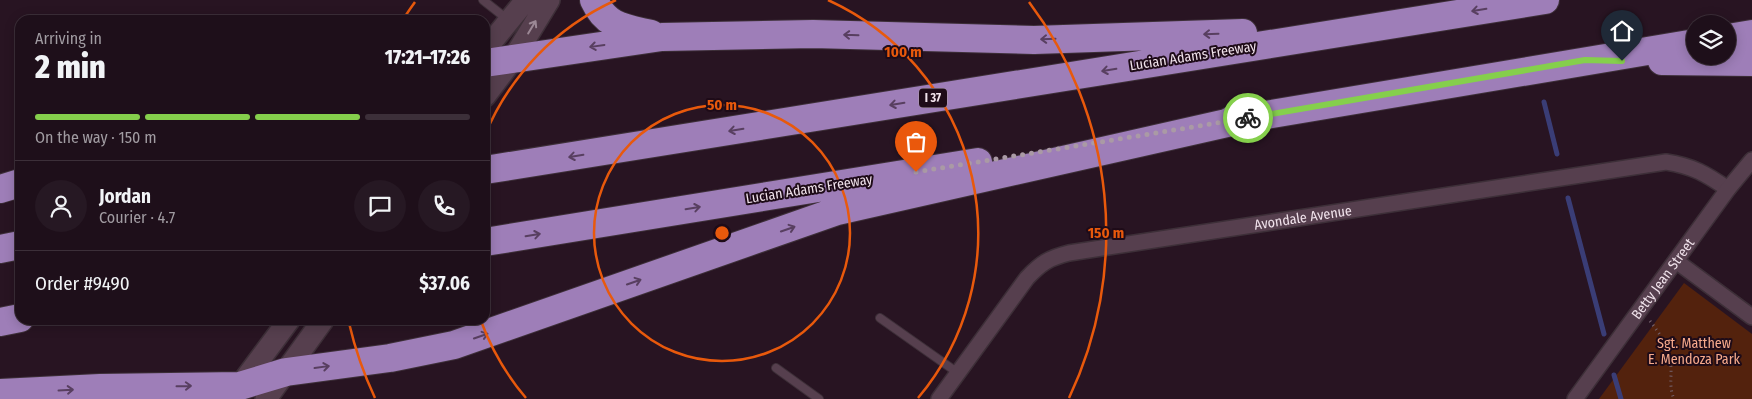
<!DOCTYPE html>
<meta charset="utf-8">
<style>
:root{--surface:#1e0f1a;--page:#261823;--text:#f1f3f6;--muted:#a19ca2;--line:#3c2f39;--accent:#85cf4c}
body{margin:0;font-family:"Fira Sans Condensed",sans-serif;background:var(--page);color:var(--text);height:100vh;display:flex;flex-direction:column;font-size:19px;white-space:nowrap}
*{box-sizing:border-box;margin:0}
p{font-size:16px;color:var(--muted)}
.icon{flex:none;width:28px;height:28px;fill:none;stroke:currentColor;stroke-width:2;stroke-linecap:round;stroke-linejoin:round}
.map{position:relative;flex:1;overflow:hidden}
.details{position:absolute;left:15px;top:15px;width:475px;height:310px;display:flex;flex-direction:column;background:var(--surface);border-radius:15px;box-shadow:0 2px 12px #0003,0 0 0 1px var(--line)}
.details>*{flex:none}
.buttons{position:absolute;left:1686px;top:15px;display:grid;gap:10px}
.buttons a{display:grid;place-items:center;width:50px;height:50px;border-radius:50%;background:var(--surface);box-shadow:0 2px 12px #0003,0 0 0 1px var(--line);font-size:25px}
.pin{position:absolute;display:grid;place-items:center;width:42px;height:42px;color:#fff;margin:-51px -21px;border-radius:50% 50% 50% 0;rotate:-45deg;box-shadow:0 0 5px #0007}
.pin .icon{rotate:45deg}
.courier{position:absolute;display:grid;place-items:center;width:50px;height:50px;margin:-25px;border:4px solid #85cf4c;border-radius:50%;background:#fff;color:#222;box-shadow:0 1px 6px #0007}
.head em{font-style:normal;font-weight:800}
.head div{display:flex;flex-direction:column-reverse}
.head{display:flex;align-items:center;justify-content:space-between;height:85px;padding:0 20px}
h1{font-size:32px;font-weight:800;line-height:38px}
.bar{display:grid;grid-template-columns:repeat(4,1fr);gap:8px 5px;align-content:center;height:60px;padding:0 20px}
.bar i{height:6px;border-radius:4px;background:var(--line)}
.bar .current{background:var(--accent)}
.bar p{grid-column:span 4}
.line{display:flex;align-items:center;gap:12px;padding:0 20px;border-top:1px solid var(--line)}
.line div{flex:1}
.round{display:grid;place-items:center;flex:none;width:52px;height:52px;border-radius:26px;background:var(--page)}
.map>svg:first-child{display:block}
.green{fill:#53220d}
.lines{fill:none;stroke-linecap:round;stroke-linejoin:round}
.stream{stroke:#3a3d76;stroke-width:5}
.lane-casing{stroke:#3d2f38;stroke-width:10}
.street-casing{stroke:#3d2f38;stroke-width:18}
.secondary-casing{stroke:#3d2f38;stroke-width:24}
.highway-casing{stroke:#3d2f38;stroke-width:30}
.path{stroke:#776571;stroke-width:3;stroke-dasharray:1 4;stroke-linecap:butt}
.lane{stroke:#563f4e;stroke-width:8}
.street{stroke:#563f4e;stroke-width:15}
.secondary{stroke:#563f4e;stroke-width:21}
.highway{stroke:#9e7eb8;stroke-width:28}
.oneway{stroke:#583f60}
.oneway2{stroke:#9b8895}
.done{stroke:#aa9aa5;stroke-width:5;stroke-dasharray:0 9}
.route{stroke:#85cf4c;stroke-width:6}
.ring{fill:none;stroke:#e8590c;stroke-width:2.5}
.labels{text-anchor:middle;dominant-baseline:central;stroke-width:4;stroke-linejoin:round;paint-order:stroke}
.shield{fill:#1e0b18;stroke:#b1a2ac;stroke-width:1}
.shield-label{font-size:12px;font-weight:bold;fill:#f0e2eb}
.street-label{font-size:14px;fill:#f0e2eb;stroke:#1e0b18}
.park-label{font-size:14px;fill:#f7aa8c;stroke:#1e0b18}
.centre{fill:#e8590c;stroke:#1e0b18;stroke-width:2.5}
.ring-label{font-size:15px;text-anchor:middle;font-weight:bold;fill:#e8590c;stroke:#1e0b18;stroke-width:4;stroke-linejoin:round;paint-order:stroke}
</style>
<div class="map">
<svg width="1752" height="399" viewBox="0 0 1752 399">
<rect width="100%" height="100%" fill="#281422"/>
<!-- green -->
<path class="green" d="M 1684,283 L 1752,334 L 1752,399 L 1599,399 Z"/>
<g class="lines">
<!-- stream -->
<path class="stream" d="M 1544,102 L 1557,154
M 1568,198 L 1604,334
M 1614,375 L 1621,399"/>
<!-- lane casing -->
<g class="lane-casing">
<path id="lane" d="M 483,0 L 507,19
M 880,318 L 958,373
M 776,368 L 819,399"/>
</g>
<!-- street casing -->
<g class="street-casing">
<g id="street">
<path d="M 1676,261 L 1752,317"/>
<path id="s1" d="M 939,399 L 1027,278 C 1041,263 1049,258 1069,253 L 1666,162 C 1693,166 1706,174 1728,189"/>
<path id="s2" d="M 1575,399 L 1728,189 L 1752,160"/>
</g>
</g>
<!-- secondary casing -->
<g class="secondary-casing">
<path id="secondary" d="M 485,50 L 526,0
M 485,96 L 513,59 L 549,0
M 237,390 L 289,320
M 266,399 L 323,320"/>
</g>
<!-- highway casing -->
<g class="highway-casing">
<path id="highway" d="M 594,0 C 606,27 625,28 651,34
M 1728,38 L 1752,34
M 1662,61 L 1752,62
M 485,63 L 662,37 L 813,34 L 1034,40 L 1243,33
M 1230,121 L 1695,43
M 485,170 L 1545,0
M 0,189 L 20,183
M 485,242 L 978,162
M 0,249 L 20,245
M 0,322 L 20,318
M 0,393 L 100,388 L 240,386 L 286,372 L 390,358 L 454,345 L 837,211 L 1249,118"/>
</g>
<!-- path -->
<path class="path" d="M 1650,321 C 1659,333 1668,345 1670,360 C 1673,374 1668,385 1674,399"/>
<!-- lane -->
<use href="#lane" class="lane"/>
<!-- street -->
<use href="#street" class="street"/>
<!-- secondary -->
<use href="#secondary" class="secondary"/>
<!-- highway -->
<use href="#highway" class="highway"/>
</g>
<!-- one-way arrows -->
<defs><path id="oneway-shaft" d="M-6 0H5M1.5-3L5.5 0L1.5 3" fill="none" stroke-width="1.6" stroke-linecap="round" stroke-linejoin="round" transform="scale(1.25)"/></defs>
<g class="oneway">
<use href="#oneway-shaft" transform="translate(1479 10) rotate(171)"/>
<use href="#oneway-shaft" transform="translate(1211 34) rotate(178)"/>
<use href="#oneway-shaft" transform="translate(851 35) rotate(-178)"/>
<use href="#oneway-shaft" transform="translate(1048 39) rotate(178)"/>
<use href="#oneway-shaft" transform="translate(597 46) rotate(172)"/>
<use href="#oneway-shaft" transform="translate(1109 70) rotate(171)"/>
<use href="#oneway-shaft" transform="translate(897 104) rotate(171)"/>
<use href="#oneway-shaft" transform="translate(736 130) rotate(171)"/>
<use href="#oneway-shaft" transform="translate(576 156) rotate(171)"/>
<use href="#oneway-shaft" transform="translate(693 208) rotate(-9)"/>
<use href="#oneway-shaft" transform="translate(788 229) rotate(-19)"/>
<use href="#oneway-shaft" transform="translate(533 235) rotate(-9)"/>
<use href="#oneway-shaft" transform="translate(634 282) rotate(-19)"/>
<use href="#oneway-shaft" transform="translate(481 336) rotate(-19)"/>
<use href="#oneway-shaft" transform="translate(322 367) rotate(-8)"/>
<use href="#oneway-shaft" transform="translate(184 386) rotate(-1)"/>
<use href="#oneway-shaft" transform="translate(66 390) rotate(-3)"/>
</g>
<use class="oneway2" href="#oneway-shaft" transform="translate(532 27) rotate(-59)"/>
<g class="lines">
<!-- done -->
<path class="done" d="M 916,172 L 1248,118"/>
<!-- route -->
<path class="route" d="M 1248,118 L 1585,60 L 1622,61"/>
</g>
<!-- distance rings -->
<g class="ring">
<circle cx="722" cy="233" r="128"/>
<path d="M526 398A256 256 0 0 1 481 321M485 135A256 256 0 0 1 616 0M828 0A256 256 0 0 1 918 398"/>
<path d="M375 398A384 384 0 0 1 349 323M404 18A384 384 0 0 1 415 2M1029 2A384 384 0 0 1 1069 398"/>
</g>
<g class="labels">
<!-- shield labels -->
<rect class="shield" x="919" y="88.5" width="28" height="19" rx="4"/>
<g class="shield-label">
<text x="933" y="98">I 37</text>
</g>
<!-- street labels -->
<g class="street-label">
<text transform="translate(1193 56) rotate(-9)">Lucian Adams Freeway</text>
<text transform="translate(809 189) rotate(-9)">Lucian Adams Freeway</text>
<text stroke="none"><textPath href="#s1" startOffset="436">Avondale Avenue</textPath></text>
<text stroke="none"><textPath href="#s2" startOffset="149">Betty Jean Street</textPath></text>
</g>
<!-- park labels -->
<g class="park-label">
<text x="1694" y="343">Sgt. Matthew<tspan x="1694" dy="16">E. Mendoza Park</tspan></text>
</g>
</g>
<circle cx="722" cy="233" r="8" class="centre"/>
<g class="ring-label">
<text x="903" y="57">100 m</text>
<text x="722" y="110">50 m</text>
<text x="1106" y="238">150 m</text>
</g>
</svg>
<div class="buttons">
<a><svg class="icon" aria-label="layers" viewBox="0 0 24 24"><path d="M12 4l9 5-9 5-9-5zM3 14l9 5 9-5"/></svg></a>
</div>
<div class="pin" style="left:916px;top:172px;background:#ea580c"><svg class="icon" aria-label="bag" viewBox="0 0 24 24"><path d="M5 8h14l-1 12H6zM9 8a3 3 0 0 1 6 0"/></svg></div>
<div class="pin" style="left:1622px;top:61px;background:#1f2937"><svg class="icon" aria-label="home" viewBox="0 0 24 24"><path d="M3 11l9-7 9 7M6 9v11h12V9"/></svg></div>
<div class="courier" style="left:1248px;top:118px"><svg class="icon" aria-label="bike" viewBox="0 0 24 24"><circle cx="6" cy="16" r="4"/><circle cx="18" cy="16" r="4"/><path d="M6 16l4-8h5l3 8M10 8l3 8H6M13 5h3"/></svg></div>
<section class="details">
<div class="head"><div><h1>2 min</h1><p>Arriving in</p></div><em>17:21–17:26</em></div>
<div class="bar"><i class="current"></i><i class="current"></i><i class="current"></i><i></i><p>On the way · 150 m</p></div>
<div class="line" style="height:90px"><a class="round"><svg class="icon" aria-label="person" viewBox="0 0 24 24"><circle cx="12" cy="8" r="4"/><path d="M4 21q1-7 8-7t8 7"/></svg></a><div><b>Jordan</b><p>Courier · 4.7</p></div><a class="round"><svg class="icon" aria-label="chat" viewBox="0 0 24 24"><path d="M4 5h16v11H9l-5 4z"/></svg></a><a class="round"><svg class="icon" aria-label="phone" viewBox="0 0 24 24"><path d="M5 4h4l2 5-3 2q2 4 5 5l2-3 5 2v4C11 20 4 13 5 4z"/></svg></a></div>
<div class="line" style="height:65px"><div>Order #9490</div><b>$37.06</b></div>
</section>
</div>
